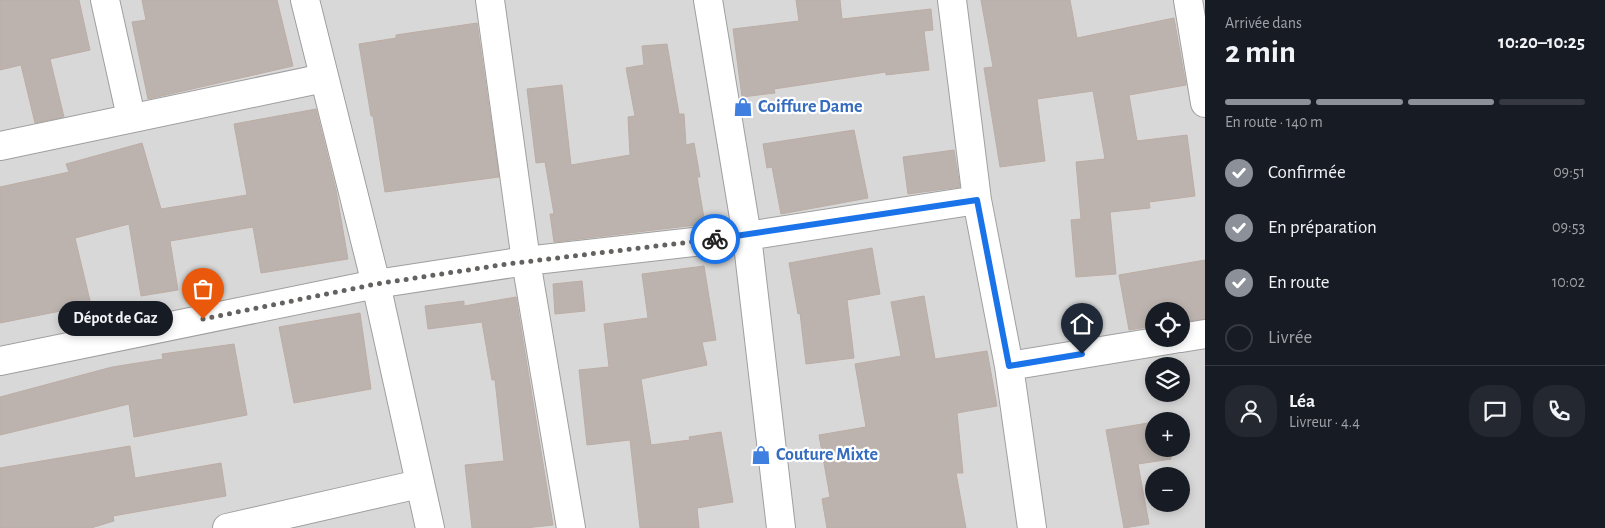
<!DOCTYPE html>
<html lang="fr">
<meta charset="utf-8">
<style>
:root{--surface:#171b24;--page:#242831;--text:#f1f3f6;--muted:#9ea1a6;--line:#363941;--accent:#8c9099}
body{margin:0;font-family:"Alegreya Sans",sans-serif;background:var(--page);color:var(--text);height:100vh;display:flex;flex-direction:column;font-size:19px;white-space:nowrap}
*{box-sizing:border-box;margin:0}
p{font-size:16px;color:var(--muted)}
.icon{flex:none;width:28px;height:28px;fill:none;stroke:currentColor;stroke-width:2;stroke-linecap:round;stroke-linejoin:round}
.map{position:relative;flex:1;overflow:hidden}
.drawer{display:flex;flex-direction:column;background:var(--surface);width:400px}
.drawer>*{flex:none}
.controls{position:absolute;left:1145px;top:302px;display:grid;gap:10px}
.controls a{display:grid;place-items:center;width:45px;height:45px;border-radius:50%;background:var(--surface);box-shadow:0 2px 8px #0003;font-size:25px}
.pin{position:absolute;display:grid;place-items:center;width:42px;height:42px;color:#fff;margin:-51px -21px;border-radius:50% 50% 50% 0;rotate:-45deg;box-shadow:0 0 5px #0007}
.pin .icon{rotate:45deg}
.courier{position:absolute;display:grid;place-items:center;width:50px;height:50px;margin:-25px;border:4px solid #1a73e8;border-radius:50%;background:#fff;color:#222;box-shadow:0 1px 6px #0007}
.bubble{position:absolute;height:35px;border-radius:18px;background:var(--surface);box-shadow:0 2px 8px #0003;font-size:16px;font-weight:600;line-height:35px;text-align:center}
.summary em{font-style:normal;font-weight:600}
.summary div{display:flex;flex-direction:column-reverse}
.summary{display:flex;align-items:center;justify-content:space-between;height:85px;padding:0 20px}
h1{font-size:32px;font-weight:600;line-height:38px}
.bar{display:grid;grid-template-columns:repeat(4,1fr);gap:8px 5px;align-content:center;height:60px;padding:0 20px}
.bar i{height:6px;border-radius:4px;background:var(--line)}
.bar .on{background:var(--accent)}
.bar p{grid-column:span 4}
.line{display:flex;align-items:center;gap:12px;padding:0 20px;border-top:1px solid var(--line)}
.line div{flex:1}
.round{display:grid;place-items:center;flex:none;width:52px;height:52px;border-radius:20px;background:var(--page)}
ol{padding:0 20px;list-style:none}
li{display:flex;align-items:center;gap:15px;height:55px}
li p{margin-inline-start:auto}
li .icon{padding:5px;border-radius:50%;background:var(--accent);color:#fff;stroke-width:4}
li:last-child{color:var(--muted)}
li i{width:28px;height:28px;border:2px solid var(--line);border-radius:50%}
main{display:flex;flex:1;min-height:0}
.map>svg:first-child{display:block}
.residential{fill:#d9d8d8;fill-rule:evenodd}
.building{fill:#bcb3ae;stroke:#bcada5}
.lines{fill:none;stroke-linecap:round;stroke-linejoin:round}
.minor-casing{stroke:#9f9f9f;stroke-width:30}
.minor{stroke:#fff;stroke-width:28}
.done{stroke:#646260;stroke-width:5;stroke-dasharray:0 9}
.route{stroke:#1a73e8;stroke-width:6}
.labels{text-anchor:middle;dominant-baseline:central;stroke-width:4.5;stroke-linejoin:round;paint-order:stroke}
.shop-label{font-size:18px;font-weight:bold;fill:#366cbe;stroke:#fff;text-anchor:start}
</style>
<main>
<div class="map">
<svg width="1205" height="528" viewBox="0 0 1205 528">
<rect width="100%" height="100%" fill="#ece7e1"/>
<!-- residential -->
<path class="residential" d="M 0,0 L 1205,0 L 1205,528 L 0,528 ZM 1154,311 L 1181,311 L 1181,339 L 1154,339 ZM 1154,366 L 1181,366 L 1181,394 L 1154,394 ZM 1154,421 L 1181,421 L 1181,449 L 1154,449 ZM 1154,476 L 1181,476 L 1181,504 L 1154,504 Z"/>
<!-- building -->
<path class="building" d="M 0,0 L 79,0 L 90,50 L 50,59 L 64,117 L 35,123 L 21,65 L 0,70 Z
M 142,0 L 277,0 L 293,66 L 148,99 L 132,22 L 146,20 Z
M 796,0 L 840,0 L 842,19 L 931,9 L 933,30 L 924,31 L 929,70 L 886,75 L 886,72 L 774,89 L 775,93 L 742,97 L 733,29 L 799,21 Z
M 981,0 L 1070,0 L 1077,38 L 1174,18 L 1186,85 L 1129,95 L 1137,141 L 1187,135 L 1195,196 L 1149,202 L 1150,208 L 1110,212 L 1116,274 L 1076,277 L 1071,220 L 1081,219 L 1076,162 L 1105,159 L 1093,91 L 1037,99 L 1045,161 L 1000,167 L 984,68 L 993,67 Z
M 477,23 L 499,177 L 385,192 L 373,116 L 371,116 L 359,44 L 396,38 L 396,35 Z
M 667,44 L 679,114 L 684,114 L 686,145 L 694,143 L 700,177 L 697,177 L 705,224 L 554,242 L 550,214 L 554,214 L 545,162 L 536,163 L 527,89 L 562,85 L 571,165 L 630,155 L 628,117 L 635,116 L 626,68 L 644,65 L 642,46 Z
M 316,109 L 336,190 L 348,259 L 261,273 L 253,227 L 170,241 L 178,290 L 141,296 L 129,224 L 75,238 L 91,305 L 0,323 L 0,187 L 69,172 L 66,164 L 142,143 L 161,209 L 247,195 L 234,124 Z
M 854,130 L 868,198 L 781,214 L 772,167 L 767,168 L 763,144 Z
M 954,150 L 960,187 L 908,194 L 903,157 Z
M 872,248 L 880,294 L 847,300 L 854,358 L 806,364 L 800,313 L 798,314 L 789,263 Z
M 1205,260 L 1205,319 L 1181,322 L 1181,311 L 1154,311 L 1154,326 L 1129,330 L 1119,275 Z
M 704,266 L 716,340 L 702,342 L 707,365 L 641,379 L 651,445 L 690,440 L 689,437 L 721,432 L 733,502 L 697,508 L 699,528 L 640,528 L 630,440 L 587,445 L 579,370 L 609,367 L 604,324 L 648,318 L 642,274 Z
M 582,281 L 585,311 L 555,314 L 553,284 Z
M 924,296 L 935,359 L 987,351 L 997,406 L 957,413 L 963,473 L 956,473 L 966,528 L 827,528 L 822,499 L 830,497 L 819,435 L 866,427 L 855,364 L 901,356 L 891,302 Z
M 516,297 L 553,525 L 525,528 L 472,528 L 465,465 L 504,461 L 495,380 L 492,380 L 482,322 L 428,329 L 425,306 L 464,301 L 464,306 Z
M 360,313 L 371,389 L 294,403 L 279,327 Z
M 234,344 L 247,415 L 134,437 L 129,404 L 0,435 L 0,397 L 112,367 L 163,359 L 162,354 Z
M 1154,422 L 1154,449 L 1169,449 L 1171,459 L 1138,464 L 1149,524 L 1124,528 L 1106,430 Z
M 130,446 L 135,478 L 221,463 L 226,496 L 113,516 L 114,521 L 91,528 L 0,528 L 0,468 Z"/>
<g class="lines">
<!-- minor casing -->
<g class="minor-casing">
<path id="minor" d="M 105,0 L 131,117
M 305,0 L 376,284 L 430,528
M 490,0 L 526,261 L 571,528
M 708,0 L 747,236 L 781,528
M 952,0 L 977,200 L 1009,366 L 1032,528
M 1188,0 L 1205,103
M 0,146 L 324,78
M 1181,338 L 1205,334
M 0,361 L 376,284 L 526,261 L 747,236 L 977,200
M 1009,366 L 1174,339
M 227,528 L 419,484"/>
</g>
<!-- minor -->
<use href="#minor" class="minor"/>
</g>
<g class="lines">
<!-- done -->
<path class="done" d="M 203,319 L 376,284 L 507,264 L 715,239"/>
<!-- route -->
<path class="route" d="M 715,239 L 977,200 L 1009,366 L 1082,354"/>
</g>
<!-- icons -->
<defs>
<g id="shop-bare" transform="scale(1.5)"><path d="M-5-2.5h2.3a2.7 3.5 0 0 1 5.4 0H5L5.5 6h-11ZM-1.5-2.5h3a1.5 2.3 0 0 0-3 0Z" fill="#3f7fe0" stroke="#fff" stroke-width="2.5" paint-order="stroke"/></g>
</defs>
<g fill-rule="evenodd">
<use href="#shop-bare" x="743" y="107"/>
<use href="#shop-bare" x="761" y="455"/>
</g>
<g class="labels">
<!-- shop labels -->
<g class="shop-label">
<text x="758" y="107">Coiffure Dame</text>
<text x="776" y="455">Couture Mixte</text>
</g>
</g>
</svg>
<div class="controls">
<a><svg class="icon" aria-label="locate" viewBox="0 0 24 24"><circle cx="12" cy="12" r="6"/><path d="M12 2v4M12 18v4M2 12h4M18 12h4"/></svg></a>
<a><svg class="icon" aria-label="layers" viewBox="0 0 24 24"><path d="M12 4l9 5-9 5-9-5zM3 14l9 5 9-5"/></svg></a>
<a>+</a>
<a>−</a>
</div>
<div class="pin" style="left:203px;top:319px;background:#ea580c"><svg class="icon" aria-label="bag" viewBox="0 0 24 24"><path d="M5 8h14l-1 12H6zM9 8a3 3 0 0 1 6 0"/></svg></div>
<div class="pin" style="left:1082px;top:354px;background:#1f2937"><svg class="icon" aria-label="home" viewBox="0 0 24 24"><path d="M3 11l9-7 9 7M6 9v11h12V9"/></svg></div>
<div class="courier" style="left:715px;top:239px"><svg class="icon" aria-label="bike" viewBox="0 0 24 24"><circle cx="6" cy="16" r="4"/><circle cx="18" cy="16" r="4"/><path d="M6 16l4-8h5l3 8M10 8l3 8H6M13 5h3"/></svg></div>
<div class="bubble" style="left:58px;top:301px;width:115px">Dépot de Gaz</div>
</div>
<section class="drawer">
<div class="summary"><div><h1>2 min</h1><p>Arrivée dans</p></div><em>10:20–10:25</em></div>
<div class="bar"><i class="on"></i><i class="on"></i><i class="on"></i><i></i><p>En route · 140 m</p></div>
<ol>
<li><svg class="icon" aria-label="check" viewBox="0 0 24 24"><path d="M5 12l5 5 9-10"/></svg>Confirmée<p>09:51</p></li>
<li><svg class="icon" aria-label="check" viewBox="0 0 24 24"><path d="M5 12l5 5 9-10"/></svg>En préparation<p>09:53</p></li>
<li><svg class="icon" aria-label="check" viewBox="0 0 24 24"><path d="M5 12l5 5 9-10"/></svg>En route<p>10:02</p></li>
<li><i></i>Livrée</li>
</ol>
<div class="line" style="height:90px"><a class="round"><svg class="icon" aria-label="person" viewBox="0 0 24 24"><circle cx="12" cy="8" r="4"/><path d="M4 21q1-7 8-7t8 7"/></svg></a><div><b>Léa</b><p>Livreur · 4.4</p></div><a class="round"><svg class="icon" aria-label="chat" viewBox="0 0 24 24"><path d="M4 5h16v11H9l-5 4z"/></svg></a><a class="round"><svg class="icon" aria-label="phone" viewBox="0 0 24 24"><path d="M5 4h4l2 5-3 2q2 4 5 5l2-3 5 2v4C11 20 4 13 5 4z"/></svg></a></div>
</section>
</main>
